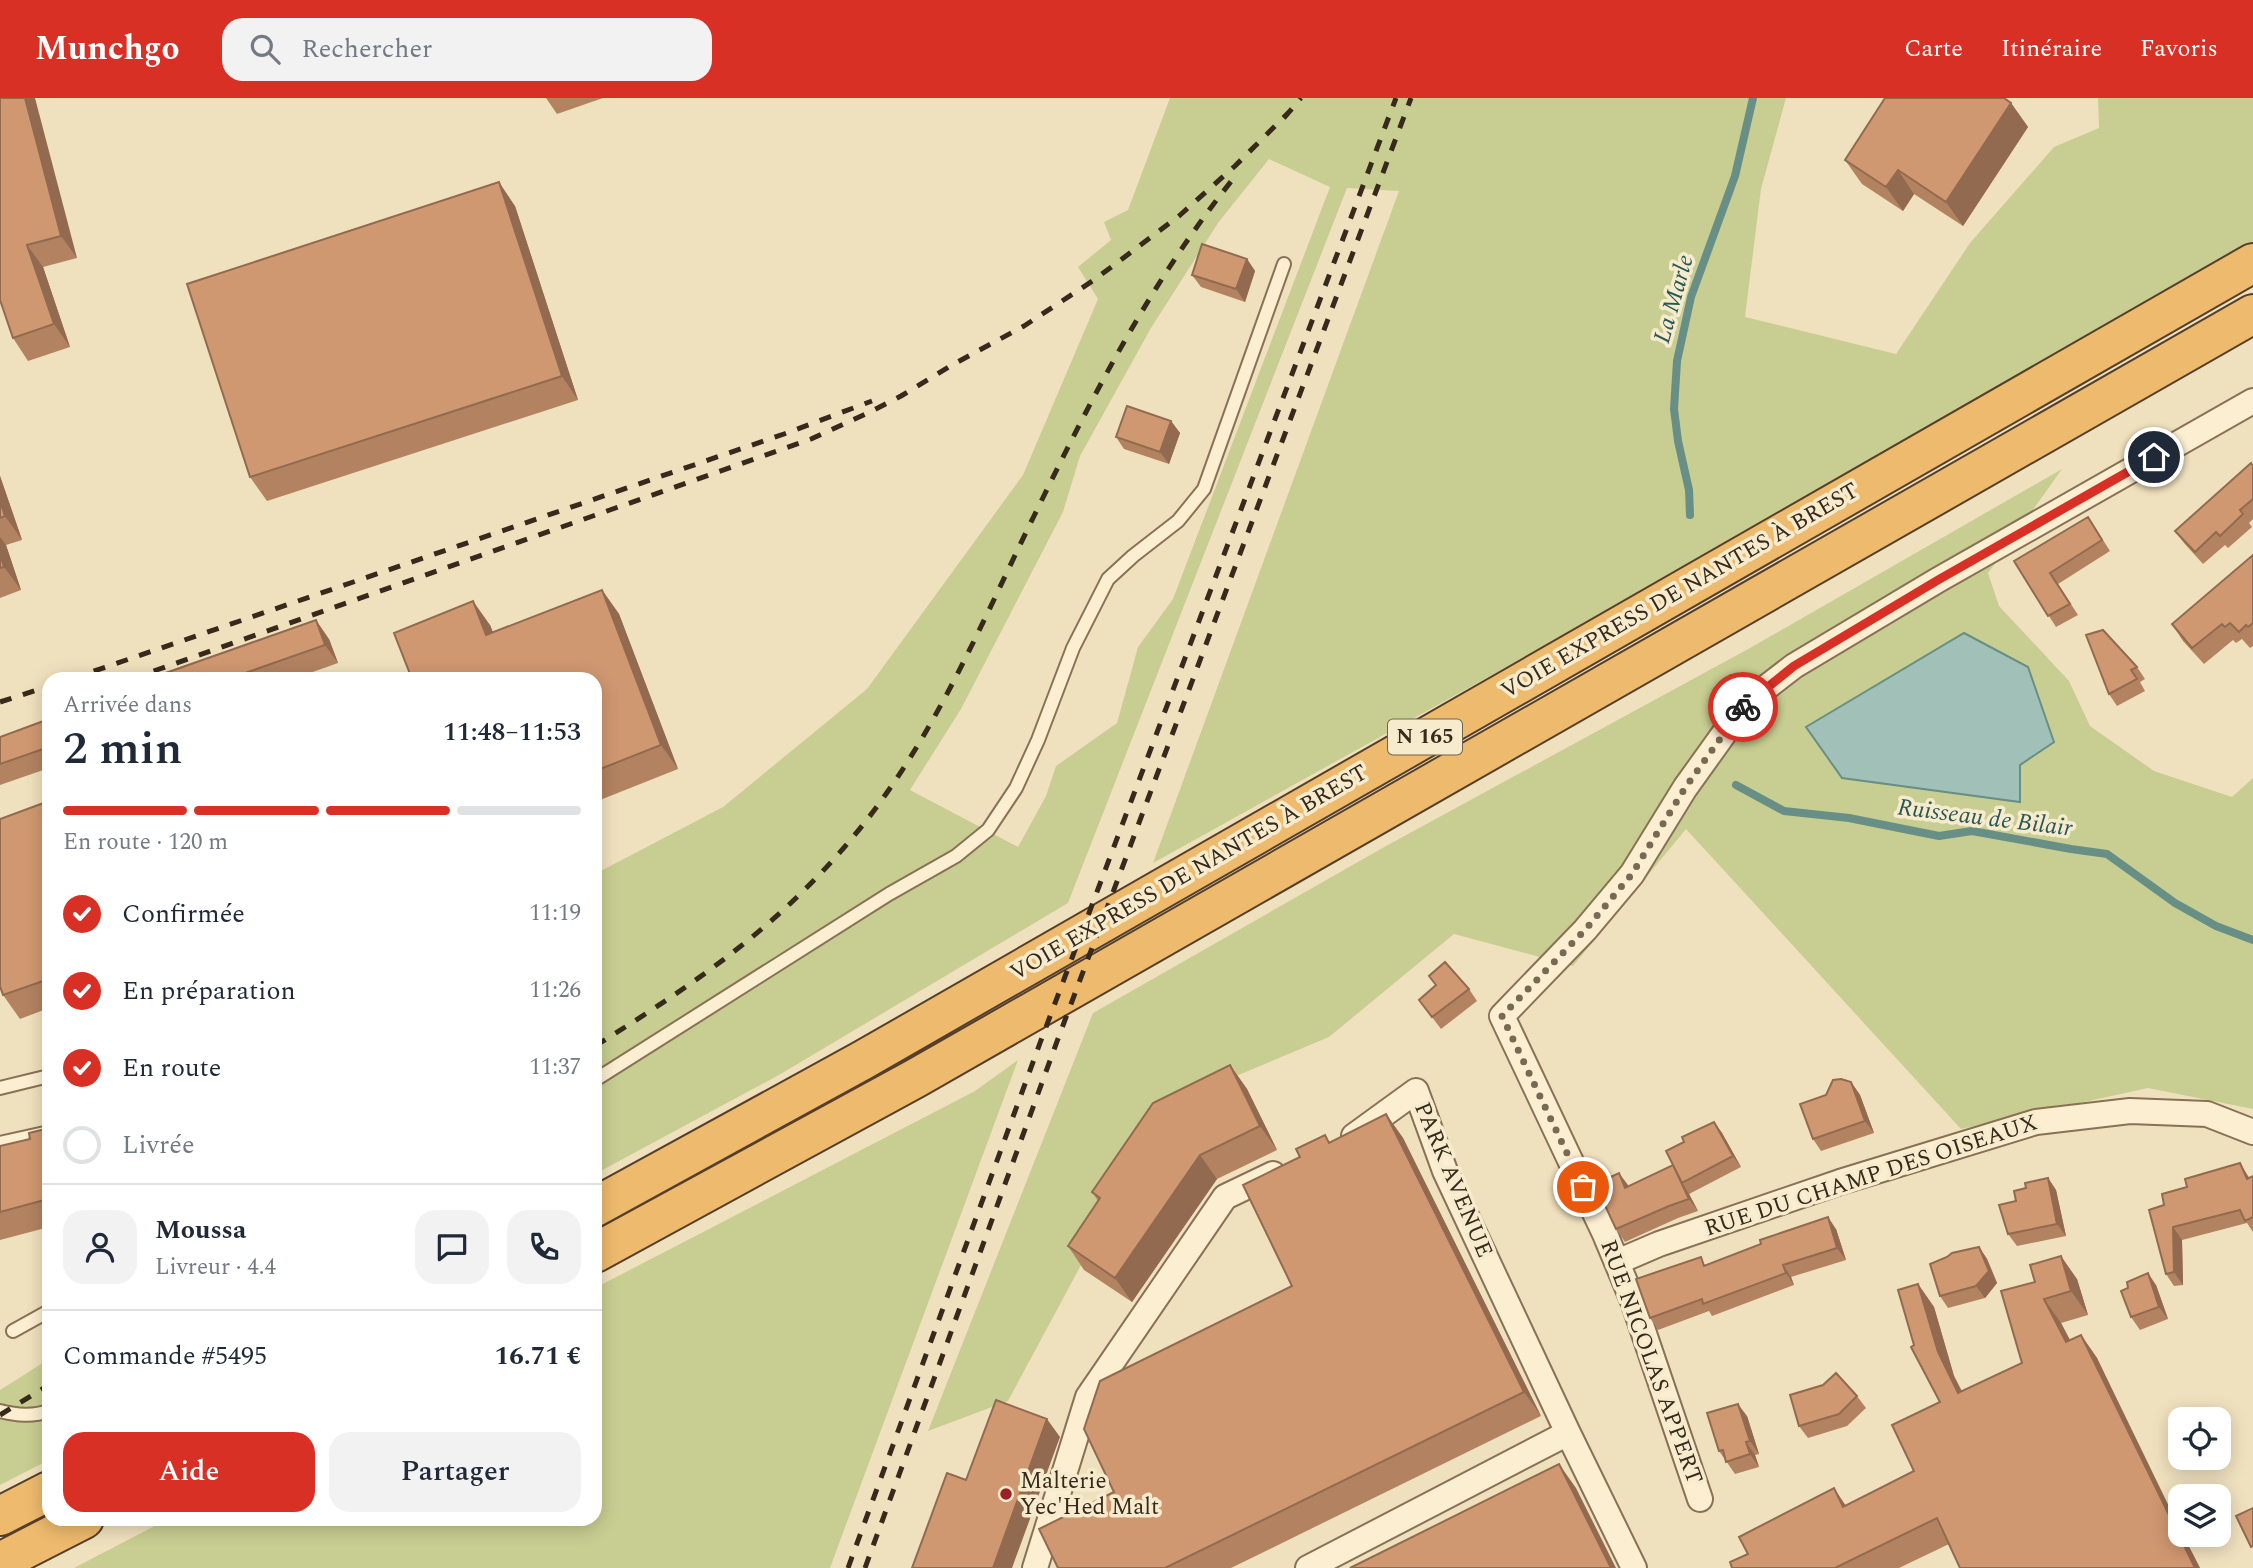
<!DOCTYPE html>
<html lang="fr">
<meta charset="utf-8">
<style>
:root{--surface:#fff;--page:#f2f2f3;--text:#1f2937;--muted:#747a83;--line:#e0e1e3;--accent:#d93025}
body{margin:0;font-family:Spectral,serif;background:var(--page);color:var(--text);height:100vh;display:flex;flex-direction:column;font-size:26px;white-space:nowrap}
*{box-sizing:border-box;margin:0}
p{font-size:23px;color:var(--muted)}
.icon{flex:none;width:38px;height:38px;fill:none;stroke:currentColor;stroke-width:2;stroke-linecap:round;stroke-linejoin:round}
.map{position:relative;flex:1;overflow:hidden}
.panel{position:absolute;left:42px;top:574px;width:560px;height:854px;display:flex;flex-direction:column;background:var(--surface);border-radius:21px;box-shadow:0 4px 18px #0003}
.panel>*{flex:none}
.buttons{position:absolute;left:2168px;top:1309px;display:grid;gap:14px}
.buttons a{display:grid;place-items:center;width:63px;height:63px;border-radius:14px;background:var(--surface);box-shadow:0 4px 18px #0003;font-size:35px}
.pin{position:absolute;display:grid;place-items:center;width:60px;height:60px;color:#fff;margin:-30px;border:4px solid #fff;border-radius:50%;box-shadow:0 2px 7px #0007}
.courier{position:absolute;display:grid;place-items:center;width:70px;height:70px;margin:-35px;border:5px solid #d93025;border-radius:50%;background:#fff;color:#222;box-shadow:0 2px 9px #0007}
.overview em{font-style:normal;font-weight:600}
.overview div{display:flex;flex-direction:column-reverse}
.overview{display:flex;align-items:center;justify-content:space-between;height:119px;padding:0 21px}
h1{font-size:46px;font-weight:600;line-height:52px}
.bar{display:grid;grid-template-columns:repeat(4,1fr);gap:10px 7px;align-content:center;height:84px;padding:0 21px}
.bar i{height:9px;border-radius:5px;background:var(--line)}
.bar .on{background:var(--accent)}
.bar p{grid-column:span 4}
.line{display:flex;align-items:center;gap:18px;padding:0 21px;border-top:2px solid var(--line)}
.line div{flex:1}
.round{display:grid;place-items:center;flex:none;width:74px;height:74px;border-radius:21px;background:var(--page)}
ol{padding:0 21px;list-style:none}
li{display:flex;align-items:center;gap:21px;height:77px}
li p{margin-inline-start:auto}
li .icon{padding:7px;border-radius:50%;background:var(--accent);color:#fff;stroke-width:4}
li:last-child{color:var(--muted)}
li i{width:38px;height:38px;border:4px solid var(--line);border-radius:50%}
.action{display:flex;gap:14px;margin-top:auto;padding:14px 21px}
.action a{flex:1;height:80px;border-radius:21px;background:var(--accent);color:#fff;font-size:28px;font-weight:600;line-height:80px;text-align:center}
.action a+a{background:var(--page);color:var(--text)}
header{display:flex;align-items:center;gap:42px;box-sizing:border-box;height:98px;padding:0 35px;background:var(--accent);color:#fff}
header strong{font-size:33px}
nav{display:flex;gap:38px;margin-inline-start:auto;font-size:24px}
.search{width:490px;height:63px;background:var(--page);display:flex;align-items:center;gap:18px;box-sizing:border-box;padding:0 24px;border-radius:21px;color:var(--muted);font-size:26px}
.map>svg:first-child{display:block}
.green{fill:#c8ce91;fill-rule:evenodd}
.water{fill:#a1c1b8;stroke:#688f85;stroke-width:2}
.lines{fill:none;stroke-linecap:round;stroke-linejoin:round}
.stream{stroke:#688f85;stroke-width:8}
.service-casing{stroke:#897156;stroke-width:16}
.minor-casing{stroke:#897156;stroke-width:28}
.trunk-casing{stroke:#563f2a;stroke-width:42}
.service{stroke:#fbeed1;stroke-width:12}
.minor{stroke:#fbeed1;stroke-width:24}
.trunk{stroke:#eeba6d;stroke-width:38}
.rail{stroke:#37291b;stroke-width:5;stroke-dasharray:12 12;stroke-linecap:butt}
.wall{fill:#b38361}
.shaded-wall{fill:#926a4f}
.building{fill:#d09871;stroke:#926a4f;stroke-width:2}
.done{stroke:#786954;stroke-width:7;stroke-dasharray:0 12.6}
.route{stroke:#d93025;stroke-width:9}
.poi-dot{fill:#9b2224;stroke:#f7ebce;stroke-width:2.5}
.labels{text-anchor:middle;dominant-baseline:central;stroke-width:7;stroke-linejoin:round;paint-order:stroke}
.shield{fill:#f7ebce;stroke:#716351;stroke-width:2}
.shield-label{font-size:21px;font-weight:bold;fill:#37291b}
.street-label{font-size:23px;fill:#37291b;stroke:#f7ebce}
.poi-label{font-size:23px;fill:#37291b;stroke:#f7ebce;text-anchor:start}
.water-label{font-size:24px;font-style:italic;fill:#295855;stroke:#f7ebce}
</style>
<header>
<strong>Munchgo</strong>
<div class="search"><svg class="icon" aria-label="search" viewBox="0 0 24 24"><circle cx="10" cy="10" r="6"/><path d="M15 15l6 6"/></svg>Rechercher</div>
<nav><a>Carte</a><a>Itinéraire</a><a>Favoris</a></nav>
</header>
<div class="map">
<svg width="2253" height="1470" viewBox="0 0 2253 1470">
<rect width="100%" height="100%" fill="#f0e1be"/>
<!-- green -->
<path class="green" d="M 1170,0 L 1786,0 L 1761,91 L 1745,219 L 1896,256 L 1970,145 L 2054,49 L 2099,30 L 2098,0 L 2253,0 L 2253,143 L 1715,453 L 1153,765 L 1399,93 L 1347,90 L 1068,805 L 779,977 L 595,1076 L 595,776 L 723,709 L 867,591 L 1023,377 L 1098,201 L 1078,169 L 1111,142 L 1104,124 L 1128,112 ZM 1269,61 L 1330,89 L 1173,501 L 1138,549 L 1117,625 L 1056,668 L 1046,698 L 1018,749 L 910,692 L 961,611 L 1063,414 L 1080,358 L 1151,230 L 1218,125 Z
M 2062,371 L 1988,475 L 1999,508 L 2069,583 L 2090,628 L 2154,673 L 2232,699 L 2253,680 L 2253,1011 L 2148,990 L 1961,1031 L 1686,731 L 1573,868 L 1454,836 L 1329,939 L 1167,1007 L 1008,1303 L 928,1333 L 1093,915 L 1386,748 L 1750,550 ZM 1806,629 L 2054,644 L 2020,667 L 2019,704 L 1842,680 Z
M 1018,962 L 830,1470 L 74,1470 L 168,1421 L 595,1421 L 595,1190 L 975,993 Z
M 49,1261 L 49,1362 L 0,1387 L 0,1292 Z"/>
<!-- water -->
<path class="water" d="M 1964,535 L 2028,569 L 2054,644 L 2020,667 L 2020,704 L 1842,680 L 1806,629 Z"/>
<g class="lines">
<!-- stream -->
<path class="stream" d="M 1690,417 L 1689,392 L 1678,343 L 1674,311 L 1677,263 L 1691,199 L 1735,78 L 1753,0
M 1736,687 L 1784,713 L 1849,720 L 1939,738 L 1972,733 L 2071,751 L 2107,756 L 2175,805 L 2216,828 L 2253,842"/>
<!-- service casing -->
<g class="service-casing">
<path id="service" d="M 595,982 L 889,796 L 956,758 L 988,732 L 1016,690 L 1038,642 L 1073,550 L 1108,481 L 1133,458 L 1178,423 L 1204,391 L 1284,166
M 0,990 L 49,978
M 0,1045 L 49,1034
M 13,1233 L 49,1213
M 0,1313 C 17,1317 32,1319 49,1313"/>
</g>
<!-- minor casing -->
<g class="minor-casing">
<path id="minor" d="M 1354,1038 L 1416,993 L 1445,1073 L 1568,1335 L 1634,1470
M 1617,1164 L 1659,1146 L 1840,1084 L 2036,1024 L 2130,1013 L 2207,1016 L 2253,1034
M 1700,1401 L 1633,1203 L 1605,1136 L 1502,918 L 1585,832 L 1632,776 L 1685,690 L 1746,605 L 1794,568 L 1938,482 L 2253,303
M 1035,1470 L 1088,1299 L 1225,1099 L 1273,1076
M 1308,1470 L 1568,1335"/>
</g>
<!-- trunk casing -->
<g class="trunk-casing">
<path id="trunk" d="M 595,1109 L 863,962 L 2253,165
M 595,1155 L 916,980 L 2253,216
M 0,1418 L 49,1393
M 0,1464 L 84,1421"/>
</g>
<!-- service -->
<use href="#service" class="service"/>
<!-- minor -->
<use href="#minor" class="minor"/>
<!-- trunk -->
<use href="#trunk" class="trunk"/>
<!-- rail -->
<path class="rail" d="M 1284,20 L 1301,0
M 71,581 L 784,336 L 872,303
M 131,581 L 811,341 L 870,314 L 901,298 L 952,267 L 1024,228 L 1094,182 L 1179,118 L 1235,68 L 1289,14
M 0,604 L 49,588
M 595,948 C 701,882 787,823 866,723 C 939,629 982,524 1034,418 C 1093,297 1152,181 1237,76
M 0,1317 L 49,1287
M 848,1470 L 1040,945 L 1396,0
M 865,1470 L 1059,938 L 1411,0"/>
</g>
<!-- wall -->
<path class="wall" d="M 0,0 L 77,160 L 43,169 L 70,249 L 28,263 L 13,240 Z
M 546,0 L 603,0 L 557,16 Z
M 2011,5 L 2028,29 L 1963,128 L 1914,96 L 1903,113 L 1862,86 L 1845,62 Z
M 515,108 L 578,302 L 267,403 L 250,379 Z
M 1247,161 L 1255,173 L 1245,204 L 1201,189 L 1192,177 Z
M 1171,323 L 1180,335 L 1169,366 L 1124,351 L 1116,339 Z
M 2253,368 L 2253,421 L 2249,425 L 2252,429 L 2228,450 L 2225,447 L 2203,466 L 2184,445 L 2175,433 Z
M 0,378 L 22,442 L 6,447 L 21,492 L 0,500 Z
M 2096,431 L 2110,453 L 2058,486 L 2078,517 L 2056,529 L 2014,463 Z
M 2253,457 L 2253,548 L 2250,550 L 2242,541 L 2236,545 L 2233,542 L 2204,566 L 2183,543 L 2172,526 Z
M 602,492 L 619,516 L 678,671 L 595,704 L 595,581 L 412,581 L 490,527 L 493,534 Z
M 2103,532 L 2137,569 L 2145,581 L 2140,584 L 2145,593 L 2117,608 L 2109,596 Z
M 329,541 L 338,565 L 293,581 L 161,581 Z
M 49,621 L 49,670 L 0,687 L 0,639 Z
M 49,703 L 49,910 L 20,921 L 3,897 Z
M 1469,891 L 1477,903 L 1441,931 L 1419,902 Z
M 1230,967 L 1247,991 L 1277,1052 L 1217,1081 L 1132,1204 L 1084,1172 L 1068,1148 L 1098,1103 L 1092,1094 Z
M 1851,984 L 1860,997 L 1874,1035 L 1821,1053 L 1813,1041 Z
M 1386,1016 L 1403,1040 L 1541,1318 L 1231,1470 L 1058,1470 L 1114,1394 L 1292,1188 Z
M 1714,1024 L 1722,1035 L 1741,1069 L 1689,1096 L 1698,1113 L 1678,1120 L 1625,1144 L 1616,1131 L 1628,1089 L 1674,1069 L 1684,1044 Z
M 49,1030 L 49,1129 L 0,1142 L 0,1048 L 30,1041 Z
M 2248,1078 L 2249,1080 L 2253,1078 L 2253,1134 L 2247,1125 L 2182,1142 L 2183,1187 L 2174,1188 L 2166,1176 L 2164,1107 Z
M 2048,1080 L 2056,1092 L 2066,1138 L 2017,1148 L 2008,1136 L 2016,1103 Z
M 1836,1131 L 1846,1162 L 1791,1179 L 1794,1187 L 1712,1218 L 1709,1213 L 1658,1232 L 1650,1220 L 1706,1167 Z
M 1979,1149 L 1987,1161 L 1997,1185 L 1985,1200 L 1948,1210 L 1940,1198 Z
M 2077,1181 L 2088,1217 L 2061,1225 L 2070,1242 L 2081,1237 L 2097,1260 L 2180,1437 L 2183,1437 L 2200,1470 L 1949,1446 L 1899,1470 L 1732,1470 L 1748,1456 L 1914,1373 L 1940,1304 L 1914,1247 L 1918,1186 L 1934,1209 L 1954,1278 L 1962,1293 L 2022,1265 L 2001,1193 Z
M 2156,1187 L 2168,1221 L 2140,1232 L 2131,1219 L 2128,1190 Z
M 1857,1298 L 1866,1310 L 1847,1328 L 1808,1340 L 1799,1328 Z
M 1747,1318 L 1759,1356 L 1755,1357 L 1759,1369 L 1735,1376 L 1719,1353 Z"/>
<!-- shaded-wall -->
<path class="shaded-wall" d="M 25,0 L 35,0 L 77,160 L 61,138 Z
M 2011,5 L 2028,29 L 1963,128 L 1946,104 Z
M 1898,72 L 1914,96 L 1903,113 L 1886,89 Z
M 499,84 L 515,108 L 578,302 L 562,278 Z
M 27,147 L 43,169 L 70,249 L 54,226 Z
M 1247,161 L 1255,173 L 1245,204 L 1236,191 Z
M 1171,323 L 1180,335 L 1169,366 L 1160,354 Z
M 0,378 L 22,442 L 5,418 L 0,403 Z
M 0,439 L 6,447 L 21,492 L 4,469 L 0,456 Z
M 602,492 L 619,516 L 678,671 L 661,647 Z
M 473,503 L 490,527 L 503,561 L 486,537 Z
M 316,522 L 329,541 L 338,565 L 325,547 Z
M 1230,967 L 1247,991 L 1277,1052 L 1260,1028 Z
M 1851,984 L 1860,997 L 1874,1035 L 1865,1023 Z
M 1386,1016 L 1403,1040 L 1541,1318 L 1524,1294 Z
M 1714,1024 L 1722,1035 L 1741,1069 L 1733,1058 Z
M 1200,1057 L 1217,1081 L 1132,1204 L 1115,1180 Z
M 2240,1065 L 2248,1078 L 2253,1088 L 2247,1081 Z
M 1673,1067 L 1682,1085 L 1689,1096 L 1698,1113 L 1689,1101 Z
M 1619,1075 L 1628,1087 L 1633,1102 L 1625,1090 Z
M 2048,1080 L 2056,1092 L 2066,1138 L 2057,1126 Z
M 1828,1119 L 1836,1131 L 1846,1162 L 1837,1150 Z
M 2173,1129 L 2182,1142 L 2183,1187 L 2174,1174 Z
M 1979,1149 L 1987,1161 L 1997,1185 L 1985,1200 L 1976,1188 Z
M 2061,1158 L 2077,1181 L 2088,1217 L 2071,1193 Z
M 1783,1167 L 1791,1179 L 1794,1187 L 1786,1175 Z
M 2148,1175 L 2156,1187 L 2168,1221 L 2159,1209 Z
M 1918,1186 L 1934,1209 L 1954,1278 L 1974,1319 L 1958,1295 L 1938,1254 Z
M 2044,1201 L 2061,1225 L 2083,1267 L 2066,1244 Z
M 2081,1237 L 2097,1260 L 2180,1431 L 2180,1437 L 2183,1437 L 2200,1470 L 2195,1470 Z
M 1738,1306 L 1747,1318 L 1759,1356 L 1750,1343 Z
M 1047,1321 L 1060,1339 L 1012,1470 L 993,1470 Z
M 1746,1344 L 1755,1357 L 1759,1369 L 1750,1356 Z
M 1559,1366 L 1576,1390 L 1616,1470 L 1611,1470 Z
M 1834,1390 L 1850,1414 L 1843,1409 Z"/>
<!-- building -->
<path class="building" d="M 0,0 L 25,0 L 61,138 L 27,147 L 54,226 L 13,240 L 0,202 Z
M 1885,0 L 2004,0 L 2011,5 L 1946,104 L 1898,72 L 1886,89 L 1845,62 Z
M 499,84 L 562,278 L 250,379 L 187,186 Z
M 1202,146 L 1247,161 L 1236,191 L 1192,177 Z
M 1127,308 L 1171,323 L 1160,354 L 1116,339 Z
M 2251,365 L 2253,368 L 2253,401 L 2240,412 L 2243,416 L 2220,438 L 2216,434 L 2195,454 L 2175,433 Z
M 0,403 L 5,418 L 0,420 Z
M 2088,419 L 2102,442 L 2050,475 L 2070,506 L 2048,518 L 2014,463 Z
M 0,456 L 4,469 L 0,470 Z
M 2253,457 L 2253,525 L 2248,529 L 2246,527 L 2239,534 L 2230,525 L 2225,529 L 2222,526 L 2192,550 L 2172,526 Z
M 602,492 L 661,647 L 595,673 L 595,581 L 412,581 L 394,535 L 473,503 L 486,537 Z
M 316,522 L 325,547 L 228,581 L 161,581 L 160,577 Z
M 2103,532 L 2137,569 L 2131,572 L 2137,581 L 2109,596 L 2086,537 Z
M 49,621 L 49,649 L 0,666 L 0,639 Z
M 49,703 L 49,881 L 3,897 L 0,888 L 0,721 Z
M 1445,864 L 1469,891 L 1432,919 L 1419,902 L 1436,887 L 1429,878 Z
M 1230,967 L 1260,1028 L 1200,1057 L 1115,1180 L 1068,1148 L 1100,1100 L 1092,1094 L 1153,1005 Z
M 1841,981 L 1851,984 L 1865,1023 L 1813,1041 L 1800,1006 L 1826,997 L 1833,982 Z
M 1386,1016 L 1524,1294 L 1165,1470 L 1058,1470 L 1039,1431 L 1114,1394 L 1084,1331 L 1100,1283 L 1292,1188 L 1243,1087 L 1300,1059 L 1296,1051 L 1325,1037 L 1329,1045 Z
M 1714,1024 L 1733,1058 L 1682,1085 L 1666,1053 L 1684,1044 L 1682,1039 Z
M 49,1030 L 49,1107 L 48,1101 L 0,1114 L 0,1048 L 30,1041 L 29,1035 Z
M 2240,1065 L 2247,1081 L 2253,1078 L 2253,1119 L 2245,1123 L 2240,1112 L 2173,1129 L 2174,1174 L 2166,1176 L 2149,1112 L 2164,1107 L 2162,1096 L 2187,1089 L 2185,1081 Z
M 1673,1067 L 1689,1101 L 1669,1108 L 1616,1131 L 1595,1086 L 1619,1075 L 1625,1090 Z
M 2048,1080 L 2057,1126 L 2008,1136 L 1999,1107 L 2016,1103 L 2014,1093 L 2026,1090 L 2025,1085 Z
M 1828,1119 L 1837,1150 L 1783,1167 L 1786,1175 L 1703,1206 L 1702,1201 L 1650,1220 L 1636,1181 L 1701,1159 L 1704,1168 L 1761,1146 L 1760,1142 Z
M 1979,1149 L 1989,1173 L 1976,1188 L 1940,1198 L 1930,1166 L 1947,1159 L 1952,1155 Z
M 2061,1158 L 2071,1193 L 2044,1201 L 2066,1244 L 2081,1237 L 2195,1470 L 1960,1470 L 1937,1420 L 1835,1470 L 1732,1470 L 1730,1464 L 1748,1456 L 1739,1439 L 1834,1390 L 1843,1409 L 1914,1373 L 1892,1327 L 1940,1304 L 1911,1249 L 1914,1247 L 1898,1192 L 1918,1186 L 1938,1254 L 1958,1295 L 2022,1265 L 2001,1193 L 2035,1184 L 2030,1167 Z
M 2148,1175 L 2159,1209 L 2131,1219 L 2121,1193 L 2128,1190 L 2127,1184 Z
M 1836,1275 L 1857,1298 L 1839,1316 L 1799,1328 L 1790,1297 L 1823,1287 Z
M 996,1302 L 1047,1321 L 993,1470 L 912,1470 L 947,1375 L 966,1382 Z
M 1738,1306 L 1750,1343 L 1746,1344 L 1750,1356 L 1726,1364 L 1723,1352 L 1719,1353 L 1707,1315 Z
M 1559,1366 L 1611,1470 L 1350,1470 Z
M 2253,1410 L 2253,1448 L 2251,1449 L 2236,1418 Z"/>
<g class="lines">
<!-- done -->
<path class="done" d="M 1583,1089 L 1502,918 L 1585,832 L 1632,776 L 1685,690 L 1743,609"/>
<!-- route -->
<path class="route" d="M 1743,609 L 1794,568 L 1938,482 L 2154,359"/>
</g>
<!-- markers -->
<circle class="poi-dot" cx="1006" cy="1396" r="7"/>
<g class="labels">
<!-- shield labels -->
<rect class="shield" x="1388" y="621.5" width="74" height="35" rx="5"/>
<g class="shield-label">
<text x="1425" y="639">N 165</text>
</g>
<!-- street labels -->
<g class="street-label">
<text transform="translate(1680 493) rotate(-30)">VOIE EXPRESS DE NANTES À BREST</text>
<text transform="translate(1189 775) rotate(-30)">VOIE EXPRESS DE NANTES À BREST</text>
<text transform="translate(1871 1078) rotate(-18)">RUE DU CHAMP DES OISEAUX</text>
<text transform="translate(1453 1082) rotate(67)">PARK AVENUE</text>
<text transform="translate(1651 1264) rotate(70)">RUE NICOLAS APPERT</text>
</g>
<!-- poi labels -->
<g class="poi-label">
<text x="1020" y="1383">Malterie<tspan x="1020" dy="26">Yec'Hed Malt</tspan></text>
</g>
<!-- water labels -->
<g class="water-label">
<text transform="translate(1674 201) rotate(-74)">La Marle</text>
<text transform="translate(1985 720) rotate(7)">Ruisseau de Bilair</text>
</g>
</g>
</svg>
<div class="buttons">
<a><svg class="icon" aria-label="locate" viewBox="0 0 24 24"><circle cx="12" cy="12" r="6"/><path d="M12 2v4M12 18v4M2 12h4M18 12h4"/></svg></a>
<a><svg class="icon" aria-label="layers" viewBox="0 0 24 24"><path d="M12 4l9 5-9 5-9-5zM3 14l9 5 9-5"/></svg></a>
</div>
<div class="pin" style="left:1583px;top:1089px;background:#ea580c"><svg class="icon" aria-label="bag" viewBox="0 0 24 24"><path d="M5 8h14l-1 12H6zM9 8a3 3 0 0 1 6 0"/></svg></div>
<div class="pin" style="left:2154px;top:359px;background:#1f2937"><svg class="icon" aria-label="home" viewBox="0 0 24 24"><path d="M3 11l9-7 9 7M6 9v11h12V9"/></svg></div>
<div class="courier" style="left:1743px;top:609px"><svg class="icon" aria-label="bike" viewBox="0 0 24 24"><circle cx="6" cy="16" r="4"/><circle cx="18" cy="16" r="4"/><path d="M6 16l4-8h5l3 8M10 8l3 8H6M13 5h3"/></svg></div>
<section class="panel">
<div class="overview"><div><h1>2 min</h1><p>Arrivée dans</p></div><em>11:48–11:53</em></div>
<div class="bar"><i class="on"></i><i class="on"></i><i class="on"></i><i></i><p>En route · 120 m</p></div>
<ol>
<li><svg class="icon" aria-label="check" viewBox="0 0 24 24"><path d="M5 12l5 5 9-10"/></svg>Confirmée<p>11:19</p></li>
<li><svg class="icon" aria-label="check" viewBox="0 0 24 24"><path d="M5 12l5 5 9-10"/></svg>En préparation<p>11:26</p></li>
<li><svg class="icon" aria-label="check" viewBox="0 0 24 24"><path d="M5 12l5 5 9-10"/></svg>En route<p>11:37</p></li>
<li><i></i>Livrée</li>
</ol>
<div class="line" style="height:126px"><a class="round"><svg class="icon" aria-label="person" viewBox="0 0 24 24"><circle cx="12" cy="8" r="4"/><path d="M4 21q1-7 8-7t8 7"/></svg></a><div><b>Moussa</b><p>Livreur · 4.4</p></div><a class="round"><svg class="icon" aria-label="chat" viewBox="0 0 24 24"><path d="M4 5h16v11H9l-5 4z"/></svg></a><a class="round"><svg class="icon" aria-label="phone" viewBox="0 0 24 24"><path d="M5 4h4l2 5-3 2q2 4 5 5l2-3 5 2v4C11 20 4 13 5 4z"/></svg></a></div>
<div class="line" style="height:91px"><div>Commande #5495</div><b>16.71 €</b></div>
<div class="action"><a>Aide</a><a>Partager</a></div>
</section>
</div>
